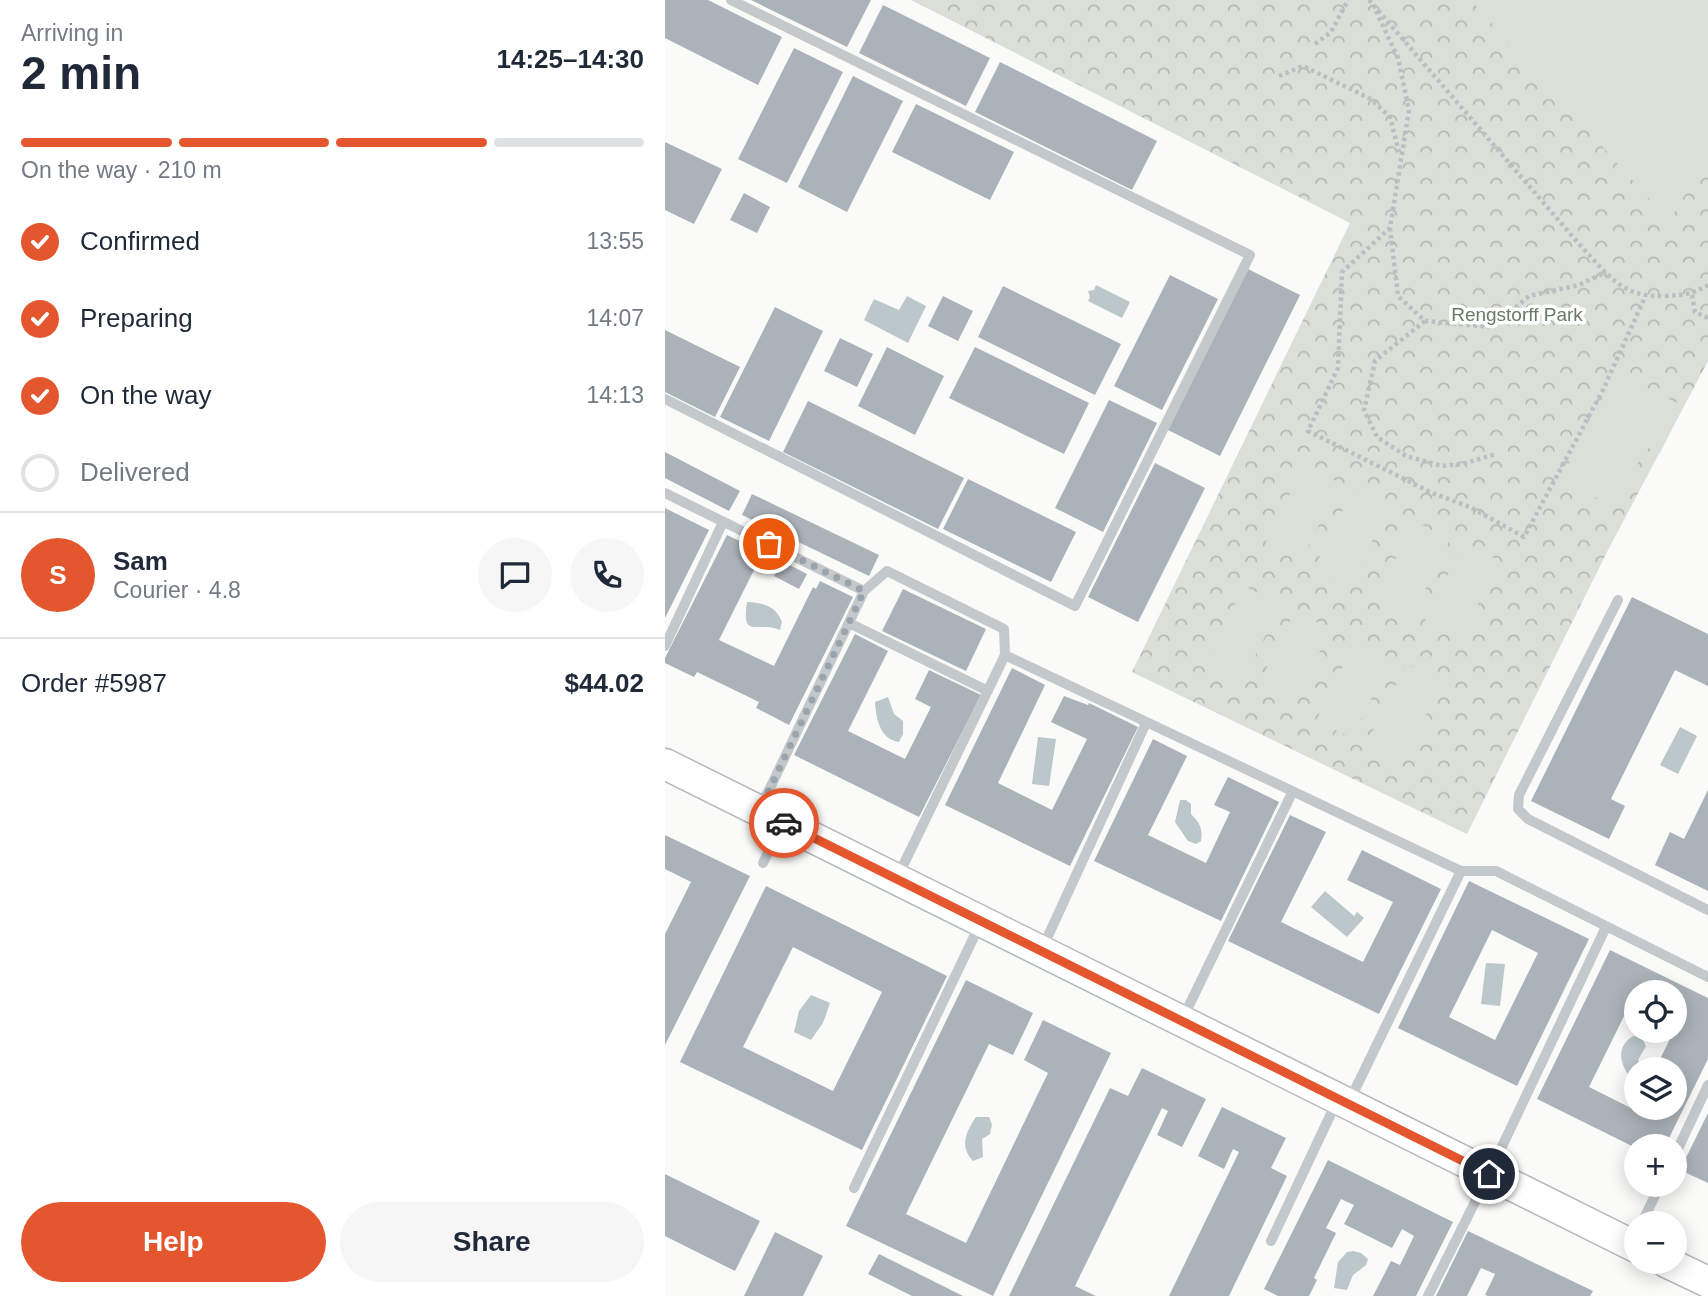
<!DOCTYPE html>
<meta charset="utf-8">
<style>
:root{--surface:#fff;--page:#f6f6f7;--text:#1f2937;--muted:#747a83;--line:#e0e1e3;--accent:#e4572e}
body{margin:0;font-family:Arial,sans-serif;background:var(--page);color:var(--text);height:100vh;display:flex;flex-direction:column;font-size:26px;white-space:nowrap}
*{box-sizing:border-box;margin:0}
p{font-size:23px;color:var(--muted)}
.icon{flex:none;width:38px;height:38px;fill:none;stroke:currentColor;stroke-width:2;stroke-linecap:round;stroke-linejoin:round}
.map{position:relative;flex:1;overflow:hidden}
.side{display:flex;flex-direction:column;background:var(--surface);width:665px}
.side>*{flex:none}
.fabs{position:absolute;left:959px;top:980px;display:grid;gap:14px}
.fabs a{display:grid;place-items:center;width:63px;height:63px;border-radius:50%;background:var(--surface);box-shadow:0 4px 18px #0003;font-size:35px}
.pin{position:absolute;display:grid;place-items:center;width:60px;height:60px;color:#fff;margin:-30px;border:4px solid #fff;border-radius:50%;box-shadow:0 2px 7px #0007}
.courier{position:absolute;display:grid;place-items:center;width:70px;height:70px;margin:-35px;border:5px solid #e4572e;border-radius:50%;background:#fff;color:#222;box-shadow:0 2px 9px #0007}
.headline em{font-style:normal;font-weight:700}
.headline div{display:flex;flex-direction:column-reverse}
.headline{display:flex;align-items:center;justify-content:space-between;height:119px;padding:0 21px}
h1{font-size:46px;font-weight:700;line-height:52px}
.bar{display:grid;grid-template-columns:repeat(4,1fr);gap:10px 7px;align-content:center;height:84px;padding:0 21px}
.bar i{height:9px;border-radius:5px;background:var(--line)}
.bar .on{background:var(--accent)}
.bar p{grid-column:span 4}
.line{display:flex;align-items:center;gap:18px;padding:0 21px;border-top:2px solid var(--line)}
.line div{flex:1}
.round{display:grid;place-items:center;flex:none;width:74px;height:74px;border-radius:37px;background:var(--page)}
ol{padding:0 21px;list-style:none}
li{display:flex;align-items:center;gap:21px;height:77px}
li p{margin-inline-start:auto}
li .icon{padding:7px;border-radius:50%;background:var(--accent);color:#fff;stroke-width:4}
li:last-child{color:var(--muted)}
li i{width:38px;height:38px;border:4px solid var(--line);border-radius:50%}
.primary-button{display:flex;gap:14px;margin-top:auto;padding:14px 21px}
.primary-button a{flex:1;height:80px;border-radius:42px;background:var(--accent);color:#fff;font-size:28px;font-weight:700;line-height:80px;text-align:center}
.primary-button a+a{background:var(--page);color:var(--text)}
main{display:flex;flex:1;min-height:0}
.map>svg:first-child{display:block}
.park{fill:url(#park-crowns)}
.pitch{fill:#dadfd7}
.water{fill:#bbc7cb}
.building{fill:#aab3b9;fill-rule:evenodd}
.lines{fill:none;stroke-linecap:round;stroke-linejoin:round}
.secondary-casing{stroke:#b3babf;stroke-width:33}
.path{stroke:#bbbfc2;stroke-width:4.5;stroke-dasharray:3.5 3.5;stroke-linecap:butt}
.lane{stroke:#c3c8cc;stroke-width:10}
.secondary{stroke:#fff;stroke-width:30}
.done{stroke:#99a4ac;stroke-width:7;stroke-dasharray:0 12.6}
.route{stroke:#e4572e;stroke-width:9}
.labels{text-anchor:middle;dominant-baseline:central;stroke-width:7;stroke-linejoin:round;paint-order:stroke}
.park-label{font-size:19px;fill:#687a64;stroke:#fff}
</style>
<main>
<section class="side">
<div class="headline"><div><h1>2 min</h1><p>Arriving in</p></div><em>14:25–14:30</em></div>
<div class="bar"><i class="on"></i><i class="on"></i><i class="on"></i><i></i><p>On the way · 210 m</p></div>
<ol>
<li><svg class="icon" aria-label="check" viewBox="0 0 24 24"><path d="M5 12l5 5 9-10"/></svg>Confirmed<p>13:55</p></li>
<li><svg class="icon" aria-label="check" viewBox="0 0 24 24"><path d="M5 12l5 5 9-10"/></svg>Preparing<p>14:07</p></li>
<li><svg class="icon" aria-label="check" viewBox="0 0 24 24"><path d="M5 12l5 5 9-10"/></svg>On the way<p>14:13</p></li>
<li><i></i>Delivered</li>
</ol>
<div class="line" style="height:126px"><b class="round" style="background:var(--accent);color:#fff">S</b><div><b>Sam</b><p>Courier · 4.8</p></div><a class="round"><svg class="icon" aria-label="chat" viewBox="0 0 24 24"><path d="M4 5h16v11H9l-5 4z"/></svg></a><a class="round"><svg class="icon" aria-label="phone" viewBox="0 0 24 24"><path d="M5 4h4l2 5-3 2q2 4 5 5l2-3 5 2v4C11 20 4 13 5 4z"/></svg></a></div>
<div class="line" style="height:91px"><div>Order #5987</div><b>$44.02</b></div>
<div class="primary-button"><a>Help</a><a>Share</a></div>
</section>
<div class="map">
<svg width="1043" height="1296" viewBox="0 0 1043 1296">
<defs>
<pattern id="park-crowns" width="20" height="18" patternUnits="userSpaceOnUse" patternTransform="scale(1.75)"><rect width="20" height="18" fill="#dadfd7"/><path d="M2 6a3 3 0 1 1 6 0M12 15a3 3 0 1 1 6 0" fill="none" stroke="#b4b9b4"/></pattern>
</defs>
<rect width="100%" height="100%" fill="#fafaf8"/>
<!-- park -->
<path class="park" d="M 246,0 L 1043,0 L 1043,361 L 942,552 L 802,834 L 467,672 L 685,223 Z"/>
<!-- pitch -->
<path class="pitch" d="M 806,0 L 1043,0 L 1043,158 L 1004,221 Z
M 951,372 L 1018,406 L 995,453 L 981,447 L 950,508 L 896,479 Z
M 639,465 L 675,483 L 636,561 L 600,544 Z
M 688,490 L 724,507 L 685,586 L 649,568 Z
M 749,521 L 785,539 L 746,618 L 710,600 Z
M 799,543 L 835,561 L 795,640 L 759,622 Z
M 579,586 L 616,604 L 577,683 L 540,665 Z
M 630,611 L 666,629 L 627,707 L 591,690 Z
M 690,642 L 726,659 L 687,738 L 651,721 Z
M 741,664 L 777,682 L 738,761 L 702,743 Z"/>
<!-- water -->
<path class="water" d="M 431,285 L 465,302 L 457,318 L 423,301 L 425,297 L 423,291 L 429,290 Z
M 242,296 L 261,306 L 243,343 L 199,320 L 209,299 L 234,310 Z
M 82,602 C 99,603 111,606 117,622 L 115,630 C 93,620 76,641 82,602 Z
M 223,697 L 229,714 L 238,721 L 238,734 L 234,742 C 215,739 211,719 210,702 Z
M 1015,727 L 1032,736 L 1013,774 L 995,765 Z
M 373,737 L 391,739 L 384,786 L 367,784 Z
M 515,800 L 521,800 L 526,804 L 526,814 C 535,823 538,829 536,841 L 531,844 L 523,841 L 510,822 Z
M 660,891 L 689,916 L 692,912 L 699,918 L 682,937 L 646,907 Z
M 821,963 L 840,964 L 835,1006 L 816,1004 Z
M 146,995 L 165,1003 L 158,1023 L 146,1040 L 129,1032 L 134,1011 Z
M 968,1036 L 977,1038 L 981,1046 L 973,1060 L 977,1069 L 971,1069 L 971,1079 L 966,1078 C 954,1063 951,1047 968,1036 Z
M 311,1117 L 324,1117 L 327,1125 L 325,1134 L 317,1139 L 318,1157 L 308,1161 C 294,1146 301,1132 311,1117 Z
M 688,1251 L 696,1253 L 703,1259 L 701,1265 L 688,1275 L 682,1290 L 669,1288 L 673,1262 L 682,1252 Z"/>
<!-- building -->
<path class="building" d="M 0,0 L 43,0 L 117,37 L 93,85 L 0,38 Z
M 86,0 L 206,0 L 182,47 Z
M 218,5 L 325,58 L 301,106 L 194,53 Z
M 129,48 L 178,72 L 122,183 L 73,159 Z
M 335,62 L 492,141 L 467,190 L 310,112 Z
M 188,76 L 238,101 L 182,212 L 133,187 Z
M 251,104 L 349,152 L 325,200 L 227,152 Z
M 0,142 L 57,169 L 29,224 L 0,210 Z
M 79,193 L 105,207 L 92,233 L 65,220 Z
M 583,269 L 635,295 L 555,456 L 503,430 Z
M 505,275 L 553,299 L 497,410 L 449,386 Z
M 338,286 L 456,344 L 430,395 L 313,337 Z
M 278,296 L 308,311 L 293,341 L 263,326 Z
M 110,307 L 158,331 L 104,441 L 55,417 Z
M 0,330 L 75,367 L 50,417 L 0,392 Z
M 175,338 L 208,354 L 192,387 L 159,371 Z
M 222,347 L 279,376 L 250,435 L 193,406 Z
M 310,347 L 424,403 L 399,454 L 284,398 Z
M 444,400 L 492,423 L 438,532 L 390,508 Z
M 143,401 L 299,478 L 273,529 L 118,452 Z
M 0,452 L 75,491 L 64,511 L 0,478 Z
M 490,463 L 540,488 L 473,622 L 423,597 Z
M 303,479 L 411,532 L 386,582 L 278,529 Z
M 87,494 L 214,555 L 204,576 L 77,515 Z
M 0,508 L 44,530 L 0,618 Z
M 62,535 L 95,551 L 90,560 L 93,562 L 54,640 L 109,666 L 148,587 L 151,589 L 155,581 L 188,597 L 124,725 L 91,708 L 94,702 L 32,672 L 29,677 L 0,663 L 0,658 Z
M 117,561 L 142,574 L 134,589 L 109,576 Z
M 238,589 L 321,629 L 301,671 L 217,631 Z
M 967,597 L 1043,634 L 1043,686 L 1010,670 L 946,799 L 960,806 L 944,839 L 866,801 Z
M 190,634 L 223,651 L 183,731 L 240,759 L 266,707 L 250,699 L 264,670 L 316,695 L 254,817 L 129,755 Z
M 347,668 L 380,685 L 333,783 L 387,810 L 422,739 L 386,722 L 399,696 L 423,705 L 424,703 L 473,727 L 405,866 L 280,805 Z
M 488,739 L 522,756 L 483,835 L 541,863 L 565,812 L 549,805 L 563,777 L 614,802 L 556,921 L 429,861 Z
M 1043,790 L 1043,891 L 990,865 L 1005,832 L 1019,839 Z
M 625,815 L 661,832 L 616,922 L 698,962 L 728,902 L 682,880 L 697,850 L 776,889 L 714,1014 L 563,941 Z
M 0,835 L 85,876 L 0,1045 L 0,934 L 26,882 L 0,869 Z
M 804,881 L 924,939 L 852,1086 L 733,1028 ZM 827,930 L 873,953 L 830,1040 L 784,1017 Z
M 101,886 L 282,976 L 197,1150 L 15,1062 ZM 128,947 L 217,992 L 168,1091 L 78,1047 Z
M 945,950 L 1043,998 L 1043,1059 L 1000,1146 L 971,1148 L 872,1099 ZM 971,992 L 1010,992 L 1010,1022 L 1013,1023 L 990,1069 L 1010,1069 L 1010,1108 L 971,1108 L 970,1110 L 924,1087 L 967,1000 L 971,1002 Z
M 301,980 L 368,1013 L 348,1055 L 324,1044 L 241,1214 L 301,1243 L 383,1073 L 359,1060 L 378,1020 L 446,1053 L 328,1296 L 181,1226 Z
M 477,1068 L 541,1099 L 517,1147 L 492,1135 L 503,1111 L 497,1108 L 410,1286 L 431,1296 L 344,1296 L 445,1088 L 463,1096 Z
M 557,1107 L 621,1138 L 606,1168 L 622,1176 L 564,1296 L 504,1296 L 574,1152 L 568,1149 L 559,1169 L 533,1156 Z
M 1043,1113 L 1043,1183 L 1015,1170 Z
M 663,1160 L 788,1222 L 751,1296 L 708,1296 L 726,1261 L 735,1265 L 749,1236 L 737,1229 L 727,1248 L 679,1224 L 689,1205 L 676,1199 L 661,1228 L 671,1233 L 649,1278 L 652,1280 L 644,1296 L 613,1296 L 599,1289 Z
M 0,1174 L 95,1221 L 70,1271 L 0,1236 Z
M 803,1231 L 928,1291 L 925,1296 L 823,1296 L 820,1295 L 830,1274 L 816,1268 L 802,1296 L 771,1296 Z
M 110,1232 L 158,1256 L 138,1296 L 79,1296 Z
M 214,1254 L 298,1296 L 247,1296 L 203,1274 Z"/>
<g class="lines">
<!-- secondary casing -->
<g class="secondary-casing">
<path id="secondary" d="M 0,764 L 971,1247
M 1001,1262 L 1043,1282"/>
</g>
<!-- path -->
<path class="path" d="M 704,0 L 914,244 C 943,274 955,298 1001,296 C 1018,295 1028,294 1043,285
M 711,11 L 733,58 L 744,110 L 725,228 L 677,272 L 673,368 L 643,431 L 767,493 L 805,507 L 859,537 L 938,390 L 980,297
M 650,44 L 666,32 L 683,0
M 614,76 L 638,66 L 706,99 L 725,117 L 734,152
M 725,228 L 733,296 L 760,321 L 827,327 L 864,296 L 914,285 L 941,272
M 1027,295 L 1030,312 L 1043,318
M 760,321 L 710,361 L 699,410 L 712,437 L 741,456 L 777,466 L 797,464 L 831,454"/>
<!-- lane -->
<path class="lane" d="M 0,399 L 410,606 L 585,255 L 66,0
M 0,493 L 199,591 L 222,571 L 339,629 L 340,655 L 796,871 L 831,871 L 1043,977
M 953,600 L 854,795 L 853,809 L 863,819 L 1043,910
M 184,623 L 323,691
M 0,646 L 58,522
M 95,809 L 199,591
M 98,863 L 117,825
M 233,876 L 340,655
M 377,949 L 481,723
M 517,1020 L 627,793
M 684,1102 L 796,871
M 1010,1155 L 1043,1085
M 189,1188 L 316,922
M 977,1223 L 995,1185
M 606,1241 L 672,1101
M 763,1296 L 824,1174 L 941,927"/>
<!-- secondary -->
<use href="#secondary" class="secondary"/>
</g>
<g class="lines">
<!-- done -->
<path class="done" d="M 104,544 L 199,591 L 94,811 L 119,823"/>
<!-- route -->
<path class="route" d="M 119,823 L 824,1174"/>
</g>
<g class="labels">
<!-- park labels -->
<g class="park-label">
<text x="852" y="314">Rengstorff Park</text>
</g>
</g>
</svg>
<div class="fabs">
<a><svg class="icon" aria-label="locate" viewBox="0 0 24 24"><circle cx="12" cy="12" r="6"/><path d="M12 2v4M12 18v4M2 12h4M18 12h4"/></svg></a>
<a><svg class="icon" aria-label="layers" viewBox="0 0 24 24"><path d="M12 4l9 5-9 5-9-5zM3 14l9 5 9-5"/></svg></a>
<a>+</a>
<a>−</a>
</div>
<div class="pin" style="left:104px;top:544px;background:#ea580c"><svg class="icon" aria-label="bag" viewBox="0 0 24 24"><path d="M5 8h14l-1 12H6zM9 8a3 3 0 0 1 6 0"/></svg></div>
<div class="pin" style="left:824px;top:1174px;background:#1f2937"><svg class="icon" aria-label="home" viewBox="0 0 24 24"><path d="M3 11l9-7 9 7M6 9v11h12V9"/></svg></div>
<div class="courier" style="left:119px;top:823px"><svg class="icon" aria-label="car" viewBox="0 0 24 24"><path d="M5 17H2v-5l4-1 3-4h7l3 4 3 1v5h-3M9 17h6M6 11h13"/><circle cx="7" cy="17" r="2"/><circle cx="17" cy="17" r="2"/></svg></div>
</div>
</main>
